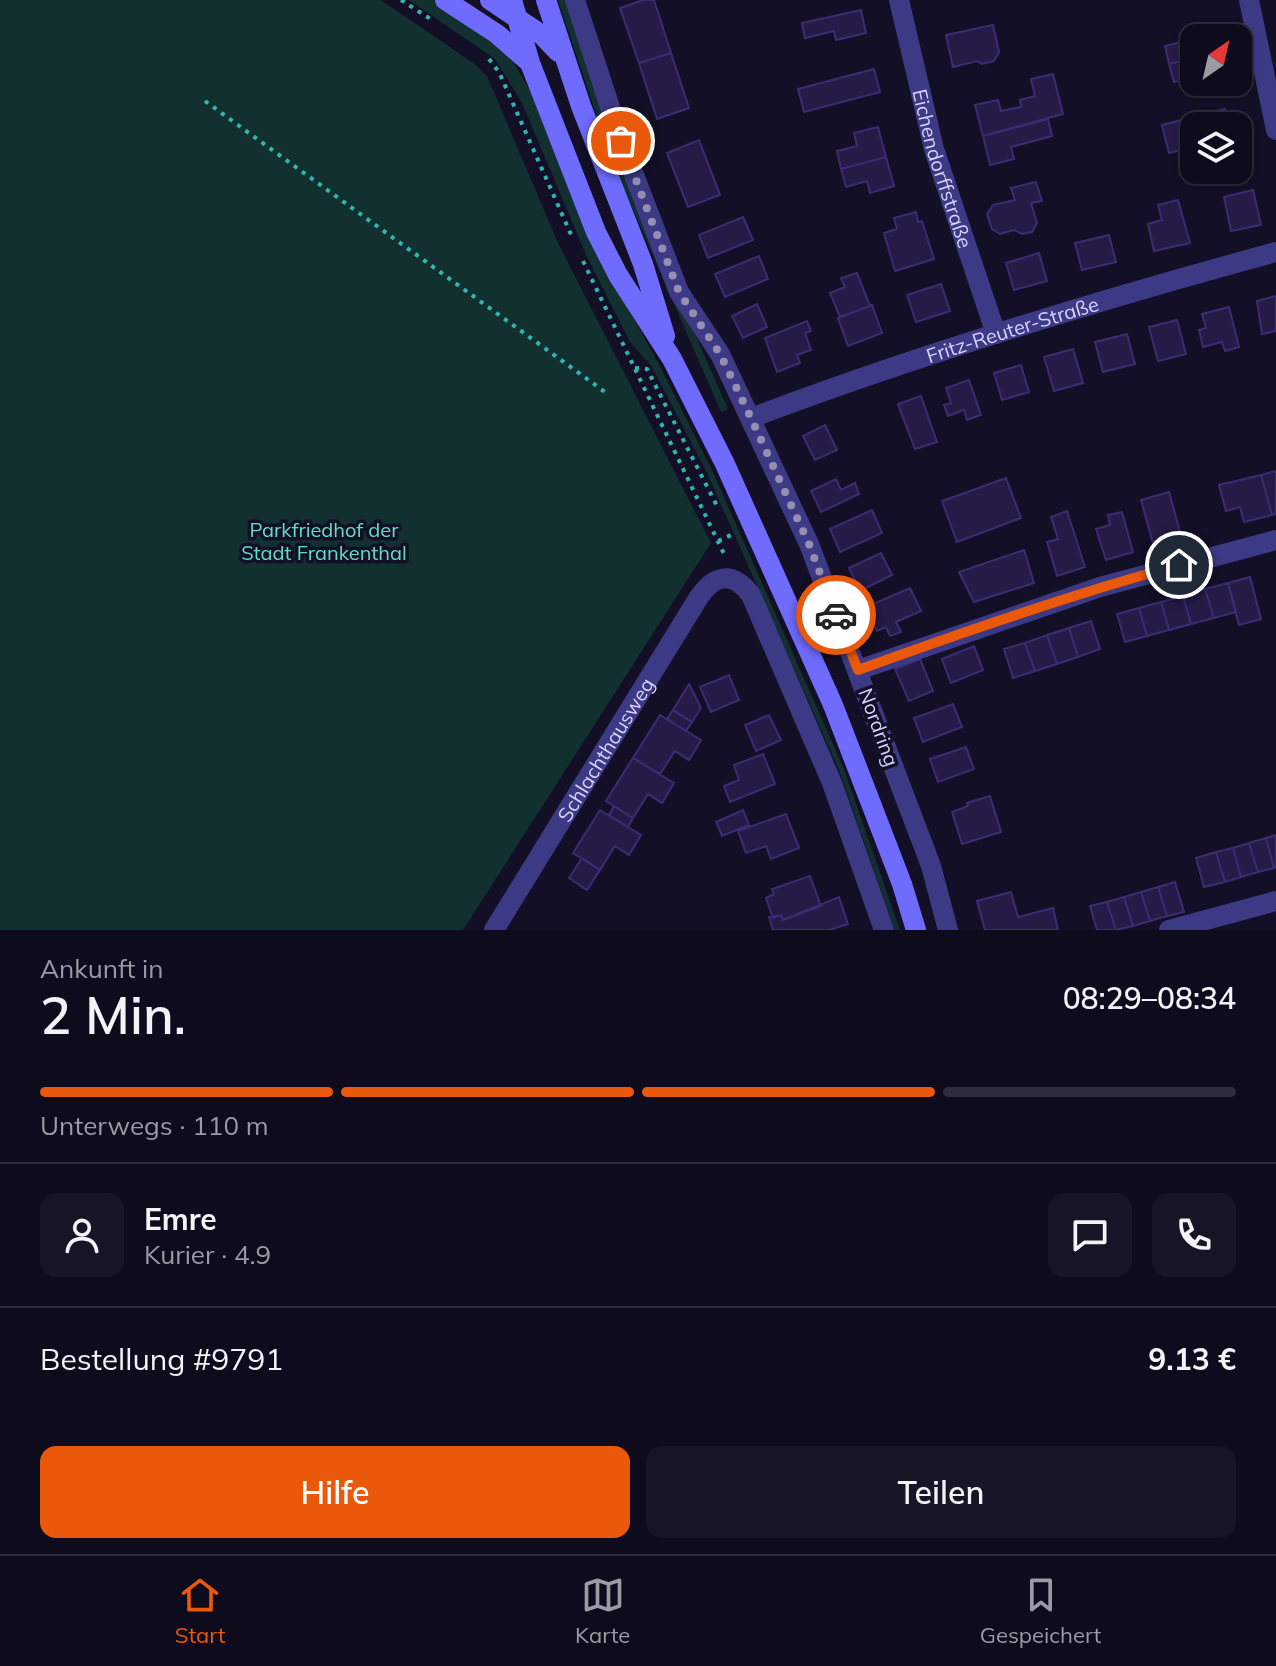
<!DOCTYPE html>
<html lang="de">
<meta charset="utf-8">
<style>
:root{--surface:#0e0b1c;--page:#171425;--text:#f1f3f6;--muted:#9b9ba3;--line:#2e2b3b;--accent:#ea580c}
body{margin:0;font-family:Mulish,sans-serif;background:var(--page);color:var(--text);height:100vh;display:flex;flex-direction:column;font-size:30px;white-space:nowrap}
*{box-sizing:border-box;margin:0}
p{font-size:26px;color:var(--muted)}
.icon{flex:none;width:44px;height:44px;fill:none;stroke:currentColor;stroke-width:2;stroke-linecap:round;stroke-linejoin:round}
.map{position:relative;height:930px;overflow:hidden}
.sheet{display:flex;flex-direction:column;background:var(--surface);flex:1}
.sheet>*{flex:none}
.needle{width:52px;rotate:34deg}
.controls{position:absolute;left:1180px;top:24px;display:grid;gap:16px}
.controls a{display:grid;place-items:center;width:72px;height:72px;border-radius:16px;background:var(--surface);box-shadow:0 2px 6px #0004,0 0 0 2px var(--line);font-size:40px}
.pin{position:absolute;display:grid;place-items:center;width:68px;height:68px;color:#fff;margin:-34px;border:4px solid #fff;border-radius:50%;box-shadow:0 2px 8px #0007}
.courier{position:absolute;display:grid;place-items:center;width:80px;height:80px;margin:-40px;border:6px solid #ea580c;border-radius:50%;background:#fff;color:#222;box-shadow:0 2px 10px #0007}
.head em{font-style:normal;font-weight:600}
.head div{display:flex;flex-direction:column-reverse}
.head{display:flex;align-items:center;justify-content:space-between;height:136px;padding:0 40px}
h1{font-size:52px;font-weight:600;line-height:60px}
.bar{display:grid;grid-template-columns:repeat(4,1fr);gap:12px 8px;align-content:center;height:96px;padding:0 40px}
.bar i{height:10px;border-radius:6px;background:var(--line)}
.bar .active{background:var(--accent)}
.bar p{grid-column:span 4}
.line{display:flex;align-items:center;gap:20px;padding:0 40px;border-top:2px solid var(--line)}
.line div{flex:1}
.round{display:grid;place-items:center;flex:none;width:84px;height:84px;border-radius:16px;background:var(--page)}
.button{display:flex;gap:16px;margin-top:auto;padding:16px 40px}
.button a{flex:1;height:92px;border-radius:16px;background:var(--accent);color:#fff;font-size:32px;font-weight:600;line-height:92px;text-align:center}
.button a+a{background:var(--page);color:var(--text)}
.menu{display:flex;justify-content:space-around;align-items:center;height:112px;border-top:2px solid var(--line);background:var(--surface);font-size:22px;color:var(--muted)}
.menu a{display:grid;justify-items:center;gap:4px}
.menu .active{color:var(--accent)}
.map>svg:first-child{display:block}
.green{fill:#12302f}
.building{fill:#241b47;stroke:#3b2d73;stroke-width:2}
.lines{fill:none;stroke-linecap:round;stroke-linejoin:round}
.path{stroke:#2fb8b0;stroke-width:4;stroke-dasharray:4 6;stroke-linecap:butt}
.minor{stroke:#3d3a85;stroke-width:20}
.secondary{stroke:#6f6bff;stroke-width:20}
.done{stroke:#948fb3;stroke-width:8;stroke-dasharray:0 14.4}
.route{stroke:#ea580c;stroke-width:10}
.labels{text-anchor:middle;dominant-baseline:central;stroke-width:7;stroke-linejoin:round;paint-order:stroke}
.street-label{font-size:20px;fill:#d9d4ff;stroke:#130f26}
.park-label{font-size:20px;fill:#5fe0c0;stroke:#130f26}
</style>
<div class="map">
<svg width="1276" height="930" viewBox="0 0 1276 930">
<rect width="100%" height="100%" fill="#130f26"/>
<!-- green -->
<path class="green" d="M 0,0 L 381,0 L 476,65 L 487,76 L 558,243 L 711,543 L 463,930 L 0,930 Z
M 409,0 L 434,0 L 485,35 L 514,63 L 535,99 L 597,252 L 660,366 L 712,470 L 844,769 L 900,930 L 895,930 L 839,770 L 707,473 L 652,367 L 630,342 L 587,257 L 522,103 L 495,59 Z
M 558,0 L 566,0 L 617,157 L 728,409 L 721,412 L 611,159 Z"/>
<!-- building -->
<path class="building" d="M 643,0 L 654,0 L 671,53 L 639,63 L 620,8 Z
M 861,10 L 866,33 L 836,40 L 834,31 L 805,38 L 802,23 Z
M 993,25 L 999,52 L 994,61 L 982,64 L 977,61 L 953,67 L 946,35 Z
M 1207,27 L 1210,38 L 1194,38 L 1194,58 L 1169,64 L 1165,46 L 1185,41 L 1183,33 Z
M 671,53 L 689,108 L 657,119 L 639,63 Z
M 1194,58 L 1194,77 L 1174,82 L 1169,64 Z
M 874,69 L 880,92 L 804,112 L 798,89 Z
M 1053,74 L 1063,114 L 983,136 L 975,105 L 998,100 L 1001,111 L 1021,107 L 1020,100 L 1035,96 L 1031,79 Z
M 1225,109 L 1229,126 L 1194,126 L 1194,147 L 1169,153 L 1162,125 Z
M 1048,119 L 1052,136 L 1011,147 L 1014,159 L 990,165 L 983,136 Z
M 878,127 L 886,157 L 841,169 L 837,151 L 857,146 L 854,133 Z
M 699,140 L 720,195 L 688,207 L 667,153 Z
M 886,157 L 894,186 L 870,193 L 867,181 L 846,187 L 841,169 Z
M 1036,182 L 1042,201 L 1031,203 L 1037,223 L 1032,232 L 1022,234 L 1014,230 L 1000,234 L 992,229 L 987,214 L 993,205 L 1015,200 L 1011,188 Z
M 1253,190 L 1261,225 L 1231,231 L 1224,197 Z
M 1178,200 L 1190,243 L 1154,251 L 1148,224 L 1162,220 L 1158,205 Z
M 916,212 L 918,222 L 922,221 L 934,259 L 895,271 L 884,233 L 897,229 L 894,218 Z
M 743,217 L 753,240 L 708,258 L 699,235 Z
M 1109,235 L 1116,262 L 1082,270 L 1075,243 Z
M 1039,253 L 1047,281 L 1014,290 L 1006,263 Z
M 759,256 L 768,279 L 725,297 L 715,274 Z
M 857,273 L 870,306 L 840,317 L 830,293 L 845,287 L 841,278 Z
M 941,284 L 950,311 L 916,322 L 907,295 Z
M 1276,296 L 1276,331 L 1262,334 L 1257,301 Z
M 757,304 L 767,327 L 743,338 L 732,316 Z
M 872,305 L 882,333 L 848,346 L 838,318 Z
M 1229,307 L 1239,347 L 1225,351 L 1222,342 L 1203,347 L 1199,330 L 1206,328 L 1202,314 Z
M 1177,320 L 1186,354 L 1158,361 L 1149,327 Z
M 807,321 L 811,331 L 805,333 L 811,350 L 797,355 L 800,363 L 777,372 L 765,338 Z
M 1127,334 L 1135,364 L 1103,372 L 1095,342 Z
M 1073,349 L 1083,383 L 1054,391 L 1044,357 Z
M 1021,365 L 1029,392 L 1002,400 L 994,373 Z
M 969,380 L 981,415 L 967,420 L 964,410 L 948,416 L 944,405 L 951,403 L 946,388 Z
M 921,396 L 937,442 L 915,449 L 898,404 Z
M 825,425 L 837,450 L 815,460 L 803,436 Z
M 1276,471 L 1276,514 L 1272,515 L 1261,475 Z
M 1261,475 L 1272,515 L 1244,522 L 1240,507 L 1226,511 L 1219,485 Z
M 1006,478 L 1021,518 L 957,542 L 942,501 Z
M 836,479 L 841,490 L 855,483 L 859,494 L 821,512 L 811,491 Z
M 1169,492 L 1182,539 L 1154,547 L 1141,500 Z
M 872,510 L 882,533 L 840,552 L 830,529 Z
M 1067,511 L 1085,567 L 1057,576 L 1047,542 L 1058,539 L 1051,517 Z
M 1122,512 L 1133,552 L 1106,560 L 1096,529 L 1110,525 L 1108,515 Z
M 1024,550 L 1034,583 L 974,602 L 959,572 Z
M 881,553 L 892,575 L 860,591 L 849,568 Z
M 1250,577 L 1261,619 L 1239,625 L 1228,583 Z
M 1228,583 L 1236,612 L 1214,618 L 1205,589 Z
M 910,588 L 921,611 L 896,622 L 901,632 L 890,636 L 886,627 L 877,631 L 866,607 Z
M 1205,589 L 1214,618 L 1191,624 L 1183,596 Z
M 1183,596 L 1191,624 L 1169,630 L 1161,602 Z
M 1161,602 L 1169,630 L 1147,636 L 1139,608 Z
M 1139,608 L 1147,636 L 1125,642 L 1117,614 Z
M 1091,621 L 1100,649 L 1078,657 L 1069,628 Z
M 1069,628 L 1078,657 L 1057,664 L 1047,635 Z
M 1047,635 L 1057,664 L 1035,671 L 1025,643 Z
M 1025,643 L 1035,671 L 1013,678 L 1004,649 Z
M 974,646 L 983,670 L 951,683 L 942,659 Z
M 920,659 L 933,691 L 909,701 L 895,669 Z
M 729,675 L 739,700 L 711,712 L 700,687 Z
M 689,684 L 701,708 L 692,722 L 673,710 Z
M 953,704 L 962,727 L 923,742 L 914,718 Z
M 673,710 L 692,722 L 686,731 L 667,719 Z
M 660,715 L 701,740 L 689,760 L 675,751 L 660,774 L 633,758 Z
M 769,715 L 781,740 L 756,751 L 745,725 Z
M 966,747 L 974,769 L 938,782 L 930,759 Z
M 763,754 L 775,784 L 730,802 L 724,786 L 739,780 L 734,765 Z
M 633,758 L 674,783 L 662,803 L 648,794 L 633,818 L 606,801 Z
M 990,796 L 1001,832 L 962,844 L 952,812 L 968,806 L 967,803 Z
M 614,806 L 633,818 L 628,827 L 609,815 Z
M 600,810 L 641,835 L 629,855 L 615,846 L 600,870 L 573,853 Z
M 743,810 L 749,825 L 722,836 L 716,822 Z
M 786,814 L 799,848 L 771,859 L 766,846 L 746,853 L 738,831 Z
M 1276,835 L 1276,867 L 1274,868 L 1266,838 Z
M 1266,838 L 1274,868 L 1258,872 L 1249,843 Z
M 1249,843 L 1258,872 L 1241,877 L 1233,848 Z
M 1233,848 L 1241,877 L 1225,882 L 1216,852 Z
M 1216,852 L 1225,882 L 1204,887 L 1196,858 Z
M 582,858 L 600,870 L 587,890 L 569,878 Z
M 810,876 L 821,906 L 783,920 L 781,915 L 773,918 L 766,898 L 774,894 L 772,889 Z
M 1175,882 L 1184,912 L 1167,916 L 1158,887 Z
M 1158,887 L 1167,916 L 1150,921 L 1141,892 Z
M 1011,892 L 1018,917 L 1053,908 L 1058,930 L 985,930 L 977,901 Z
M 1141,892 L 1150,921 L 1133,926 L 1124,897 Z
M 839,897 L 848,924 L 829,930 L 773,930 L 769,917 L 781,915 L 783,920 Z
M 1124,897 L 1133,926 L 1116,930 L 1107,902 Z
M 1107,902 L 1116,930 L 1097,930 L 1090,906 Z"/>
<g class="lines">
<!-- path -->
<path class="path" d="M 401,0 L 432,20
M 489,59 L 499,72 L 573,239
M 205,101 L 605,392
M 583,261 L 725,556
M 635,368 L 647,369 L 717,506
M 718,541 L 731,535 L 729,532"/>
<!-- minor -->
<g class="minor">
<path d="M 575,0 L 621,141 L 679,292 L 720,354 L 809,544 L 931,866 L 948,930"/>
<path id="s1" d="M 899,0 L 934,149 L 996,334"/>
<path d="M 1249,0 L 1276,130"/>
<path id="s2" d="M 751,418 C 923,353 1099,300 1276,252"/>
<path d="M 858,670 L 1100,587 L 1276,540"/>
<path id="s3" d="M 494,930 L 699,597 C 715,574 733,571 751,595 L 832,783 L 884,930"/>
<path d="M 1169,930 L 1276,901"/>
</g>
<!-- secondary -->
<path class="secondary" d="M 445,0 L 497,34 L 530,63
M 490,0 L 542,35 L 558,52
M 512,0 L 530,63 L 596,232 L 618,275 L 672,359 L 725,464 L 833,705 L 902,884 L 916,930
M 546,0 L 581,106 L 643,264 L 665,336"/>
</g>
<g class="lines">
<!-- done -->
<path class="done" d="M 621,141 L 679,292 L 720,354 L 751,418 L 809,544 L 836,615"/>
<!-- route -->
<path class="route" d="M 836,615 L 858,670 C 964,632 1070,595 1179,565"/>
</g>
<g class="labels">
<!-- street labels -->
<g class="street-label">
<text stroke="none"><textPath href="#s1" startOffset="174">Eichendorffstraße</textPath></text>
<text stroke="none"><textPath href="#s2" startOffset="276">Fritz-Reuter-Straße</textPath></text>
<text transform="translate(879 727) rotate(70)">Nordring</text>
<text stroke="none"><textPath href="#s3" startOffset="212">Schlachthausweg</textPath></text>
</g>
<!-- park labels -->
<g class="park-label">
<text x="324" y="529">Parkfriedhof der<tspan x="324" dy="23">Stadt Frankenthal</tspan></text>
</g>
</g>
</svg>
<div class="controls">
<a><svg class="needle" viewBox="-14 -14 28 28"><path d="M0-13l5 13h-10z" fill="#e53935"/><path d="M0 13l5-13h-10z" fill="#9b9ba3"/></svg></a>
<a><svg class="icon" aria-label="layers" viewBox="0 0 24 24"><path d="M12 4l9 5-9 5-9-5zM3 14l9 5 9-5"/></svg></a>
</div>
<div class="pin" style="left:621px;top:141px;background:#ea580c"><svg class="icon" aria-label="bag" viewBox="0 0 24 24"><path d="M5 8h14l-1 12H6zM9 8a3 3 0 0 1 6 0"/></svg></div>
<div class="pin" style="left:1179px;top:565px;background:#1f2937"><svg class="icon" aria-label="home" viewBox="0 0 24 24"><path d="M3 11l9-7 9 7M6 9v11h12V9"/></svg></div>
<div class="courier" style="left:836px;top:615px"><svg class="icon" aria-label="car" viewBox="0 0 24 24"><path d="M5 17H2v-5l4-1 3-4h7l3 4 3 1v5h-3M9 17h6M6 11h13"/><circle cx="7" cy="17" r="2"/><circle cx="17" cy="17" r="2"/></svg></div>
</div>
<section class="sheet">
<div class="head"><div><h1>2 Min.</h1><p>Ankunft in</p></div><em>08:29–08:34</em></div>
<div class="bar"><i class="active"></i><i class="active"></i><i class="active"></i><i></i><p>Unterwegs · 110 m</p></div>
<div class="line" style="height:144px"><a class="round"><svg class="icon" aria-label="person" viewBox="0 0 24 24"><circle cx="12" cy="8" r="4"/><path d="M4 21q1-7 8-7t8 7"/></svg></a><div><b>Emre</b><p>Kurier · 4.9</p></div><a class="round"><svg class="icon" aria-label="chat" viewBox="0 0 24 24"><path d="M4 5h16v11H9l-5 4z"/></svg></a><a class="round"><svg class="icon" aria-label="phone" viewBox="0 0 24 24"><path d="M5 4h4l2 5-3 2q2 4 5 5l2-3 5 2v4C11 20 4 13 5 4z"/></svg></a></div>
<div class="line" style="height:104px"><div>Bestellung #9791</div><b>9.13 €</b></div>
<div class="button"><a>Hilfe</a><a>Teilen</a></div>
</section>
<nav class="menu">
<a class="active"><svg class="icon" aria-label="home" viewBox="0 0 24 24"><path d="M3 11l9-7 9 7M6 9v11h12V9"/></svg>Start</a>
<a><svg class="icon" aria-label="map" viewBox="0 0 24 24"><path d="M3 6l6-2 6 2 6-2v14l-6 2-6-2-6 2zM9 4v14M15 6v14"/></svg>Karte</a>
<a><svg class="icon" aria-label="saved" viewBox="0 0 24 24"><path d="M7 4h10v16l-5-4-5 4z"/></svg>Gespeichert</a>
</nav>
